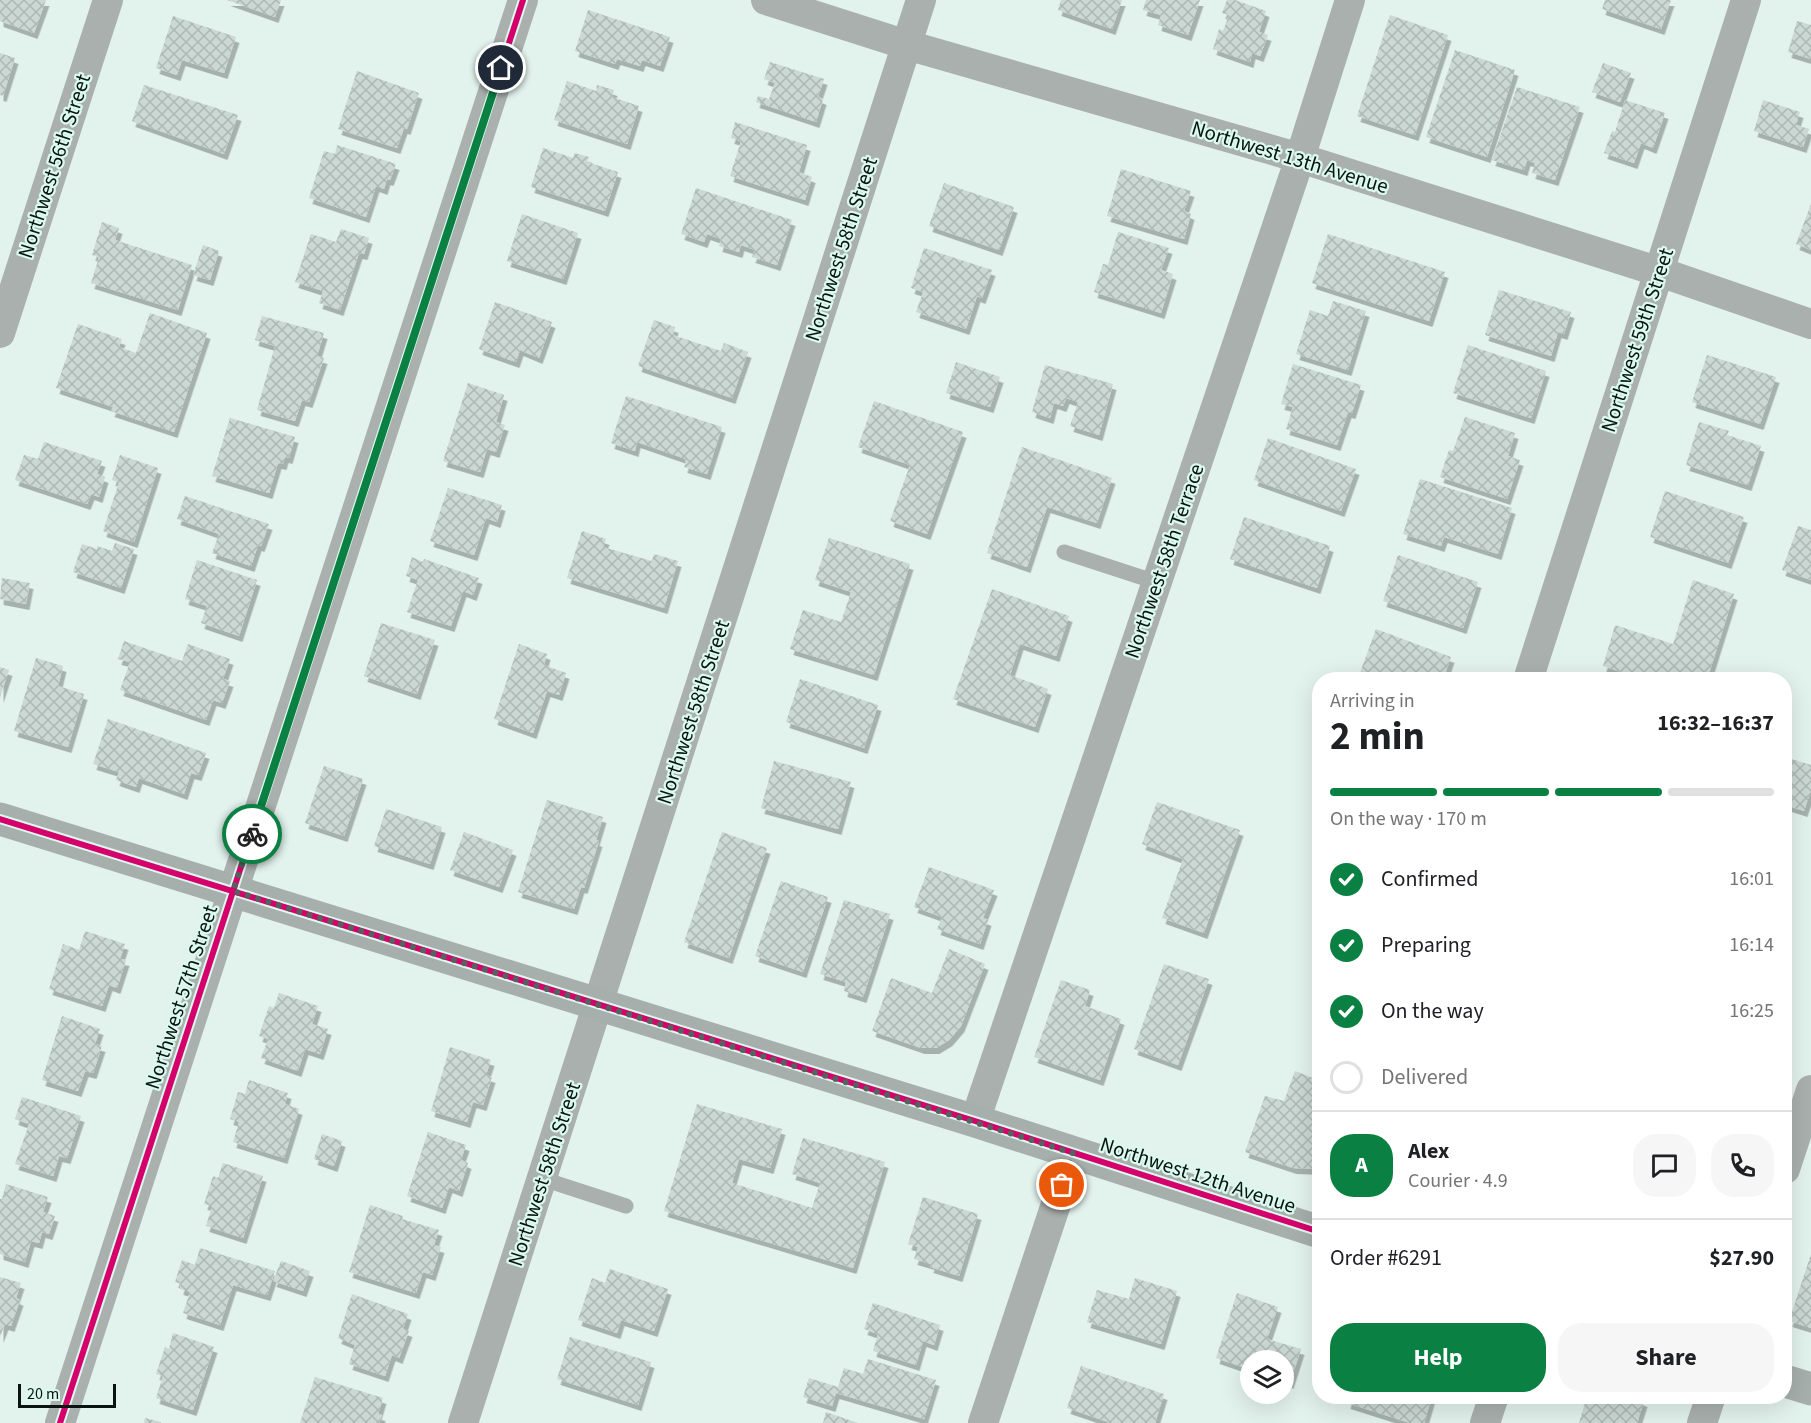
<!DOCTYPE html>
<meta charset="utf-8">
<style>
:root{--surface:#fff;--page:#f6f6f6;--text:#202124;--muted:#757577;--line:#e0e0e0;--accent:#0b8043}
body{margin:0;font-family:"Source Sans 3",sans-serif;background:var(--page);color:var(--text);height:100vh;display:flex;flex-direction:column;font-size:22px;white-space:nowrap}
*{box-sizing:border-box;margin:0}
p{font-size:20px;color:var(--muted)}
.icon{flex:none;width:33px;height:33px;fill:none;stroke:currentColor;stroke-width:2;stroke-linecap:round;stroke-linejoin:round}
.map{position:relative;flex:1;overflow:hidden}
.sheet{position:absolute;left:1312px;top:672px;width:480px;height:732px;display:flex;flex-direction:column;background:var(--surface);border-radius:24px;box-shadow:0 6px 24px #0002}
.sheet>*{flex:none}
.controls{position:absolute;left:1240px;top:1350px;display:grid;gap:12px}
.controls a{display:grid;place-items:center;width:54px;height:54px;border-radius:50%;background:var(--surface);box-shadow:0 6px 24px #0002;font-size:30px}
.scale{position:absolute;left:18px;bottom:15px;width:98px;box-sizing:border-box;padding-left:6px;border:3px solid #091410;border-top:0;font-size:16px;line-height:21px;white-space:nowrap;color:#091410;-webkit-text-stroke:4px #dbf9ee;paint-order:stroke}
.pin{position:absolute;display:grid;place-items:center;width:51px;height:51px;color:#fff;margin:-26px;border:3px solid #fff;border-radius:50%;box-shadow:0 2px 6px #0007}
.courier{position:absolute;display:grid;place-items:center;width:60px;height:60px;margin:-30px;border:4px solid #0b8043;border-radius:50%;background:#fff;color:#222;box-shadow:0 2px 8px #0007}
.head em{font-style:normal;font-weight:700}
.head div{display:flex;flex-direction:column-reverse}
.head{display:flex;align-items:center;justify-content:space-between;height:102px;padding:0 18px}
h1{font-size:39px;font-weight:700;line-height:45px}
.bar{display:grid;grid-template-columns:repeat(4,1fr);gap:9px 6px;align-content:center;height:72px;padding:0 18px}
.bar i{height:8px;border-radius:4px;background:var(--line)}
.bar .current{background:var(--accent)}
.bar p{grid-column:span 4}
.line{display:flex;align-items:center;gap:15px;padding:0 18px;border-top:2px solid var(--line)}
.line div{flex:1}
.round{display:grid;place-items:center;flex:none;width:63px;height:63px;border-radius:24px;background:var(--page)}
ol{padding:0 18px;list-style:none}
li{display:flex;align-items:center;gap:18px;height:66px}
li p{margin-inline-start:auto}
li .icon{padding:6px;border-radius:50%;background:var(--accent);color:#fff;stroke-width:4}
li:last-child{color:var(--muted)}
li i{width:33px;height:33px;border:3px solid var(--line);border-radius:50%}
.button{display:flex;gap:12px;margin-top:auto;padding:12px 18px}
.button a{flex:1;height:69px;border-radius:24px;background:var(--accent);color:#fff;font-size:24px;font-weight:700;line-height:69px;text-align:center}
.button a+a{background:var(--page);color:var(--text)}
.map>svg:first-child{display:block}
.building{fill:url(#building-cross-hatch);filter:url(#shadow)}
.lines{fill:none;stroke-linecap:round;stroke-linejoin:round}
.lane{stroke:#aab0ae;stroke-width:15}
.street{stroke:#aab0ae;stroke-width:30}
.secondary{stroke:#a7afac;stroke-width:33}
.cycleway-casing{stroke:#dbf9ee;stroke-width:10}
.cycleway{stroke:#d6006c;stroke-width:6}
.done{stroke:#55625d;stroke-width:6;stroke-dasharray:0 10.8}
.route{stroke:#0b8043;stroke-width:8}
.labels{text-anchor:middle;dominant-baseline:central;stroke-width:4.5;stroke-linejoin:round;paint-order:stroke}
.street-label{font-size:21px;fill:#091410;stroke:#dbf9ee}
</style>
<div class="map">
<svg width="1811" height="1423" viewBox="0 0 1811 1423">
<defs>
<pattern id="building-cross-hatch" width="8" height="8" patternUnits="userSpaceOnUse" patternTransform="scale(1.5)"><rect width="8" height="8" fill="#cbd8d3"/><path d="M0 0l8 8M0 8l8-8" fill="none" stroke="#adb8b4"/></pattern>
<filter id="shadow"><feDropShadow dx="3.5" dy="6" stdDeviation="0" flood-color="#0004"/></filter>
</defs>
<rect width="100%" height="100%" fill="#e2f2ec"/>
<!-- building -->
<path class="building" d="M 0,0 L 46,0 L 34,33 L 0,21 Z
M 227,0 L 281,0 L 275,17 Z
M 1061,0 L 1122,0 L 1112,29 L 1058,10 Z
M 1146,0 L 1200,0 L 1188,35 L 1158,25 L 1161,15 L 1143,10 Z
M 1227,0 L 1235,0 L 1266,11 L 1259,32 L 1268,35 L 1260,56 L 1252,53 L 1250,62 L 1213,49 L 1219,29 L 1223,31 L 1229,15 L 1222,13 Z
M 1605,0 L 1671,0 L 1661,29 L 1602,9 Z
M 588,10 L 670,37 L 660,66 L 642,60 L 640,66 L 617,59 L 615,64 L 575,51 Z
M 1390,15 L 1448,35 L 1415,135 L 1357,116 Z
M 173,16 L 236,37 L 224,73 L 182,60 L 177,75 L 156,68 Z
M 1797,21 L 1811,25 L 1811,59 L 1788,52 Z
M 1455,50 L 1515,70 L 1487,157 L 1426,137 Z
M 0,53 L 15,58 L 3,96 L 0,95 Z
M 770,62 L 824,79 L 818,97 L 823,99 L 816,122 L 756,102 L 758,96 L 769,99 L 775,83 L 764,79 Z
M 1603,63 L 1631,73 L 1620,102 L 1592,92 Z
M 357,71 L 419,93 L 407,129 L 404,128 L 397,148 L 338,129 Z
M 567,81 L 596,91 L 597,85 L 614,90 L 612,97 L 639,106 L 627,144 L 554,120 Z
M 144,85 L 238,115 L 224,154 L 132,121 Z
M 1517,87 L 1580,107 L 1555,180 L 1532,173 L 1535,163 L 1527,160 L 1524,170 L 1492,160 Z
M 1625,100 L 1665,113 L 1653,148 L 1641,143 L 1634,163 L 1604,153 L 1612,131 L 1615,132 Z
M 1763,100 L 1800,112 L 1796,125 L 1809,129 L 1803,147 L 1754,131 Z
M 735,122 L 807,145 L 799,172 L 812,177 L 805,200 L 730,176 L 741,141 L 731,138 Z
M 337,145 L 396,164 L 390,180 L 387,179 L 384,189 L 376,186 L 366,217 L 309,198 L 324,151 L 335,154 Z
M 543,148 L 573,158 L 575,153 L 589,157 L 587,162 L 618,172 L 605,211 L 531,187 Z
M 1121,169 L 1191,191 L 1184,211 L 1191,214 L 1184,239 L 1107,216 Z
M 944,183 L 1014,207 L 999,250 L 929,226 Z
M 696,188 L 792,220 L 777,265 L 752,257 L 755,250 L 741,245 L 739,252 L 719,246 L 721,239 L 707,234 L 704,242 L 681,234 Z
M 1811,204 L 1811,250 L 1796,244 Z
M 522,214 L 578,233 L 563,279 L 507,261 Z
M 102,222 L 119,228 L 115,240 L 192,265 L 178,310 L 91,283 L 99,257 L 92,255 Z
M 341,229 L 369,238 L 364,254 L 359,253 L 340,310 L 319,303 L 323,291 L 295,282 L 311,234 L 336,242 Z
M 1118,232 L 1169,248 L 1161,270 L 1173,274 L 1161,313 L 1094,292 L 1103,264 L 1108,265 Z
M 1328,234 L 1445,272 L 1429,321 L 1312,283 Z
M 203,245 L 219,251 L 210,280 L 193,275 Z
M 924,248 L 992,270 L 982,298 L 977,296 L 966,329 L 916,312 L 923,292 L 911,288 Z
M 1499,290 L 1571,312 L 1564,334 L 1558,332 L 1551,356 L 1485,335 Z
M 1333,301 L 1366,311 L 1348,370 L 1296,354 L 1310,310 L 1328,316 Z
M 495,302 L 552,322 L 539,358 L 520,350 L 516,362 L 479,349 Z
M 150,313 L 207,333 L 174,432 L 111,411 L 113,407 L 56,388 L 78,324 L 122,339 L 119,347 L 136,353 Z
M 262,316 L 324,333 L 317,356 L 324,358 L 309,402 L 302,400 L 295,421 L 257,410 L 275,346 L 255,340 Z
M 654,320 L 675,327 L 673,335 L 721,351 L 724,343 L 748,352 L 732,398 L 638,366 Z
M 1468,345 L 1546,371 L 1531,418 L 1453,393 Z
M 1707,355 L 1776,377 L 1760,424 L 1692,402 Z
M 956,362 L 1000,377 L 990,407 L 946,393 Z
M 1293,364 L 1361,385 L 1352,413 L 1348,412 L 1337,445 L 1286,429 L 1293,407 L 1281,404 Z
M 1045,365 L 1113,384 L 1099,435 L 1070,426 L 1078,402 L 1066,398 L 1063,406 L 1054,403 L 1050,418 L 1032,412 Z
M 468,383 L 504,395 L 496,422 L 505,425 L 496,452 L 487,449 L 480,472 L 443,461 Z
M 626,396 L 722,427 L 707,474 L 684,467 L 686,459 L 637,442 L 635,451 L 611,443 Z
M 874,401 L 963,432 L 927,534 L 890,521 L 910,465 L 858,447 Z
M 1465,417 L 1515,433 L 1508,456 L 1520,460 L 1507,499 L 1440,477 L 1449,450 L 1453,451 Z
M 230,418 L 295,437 L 289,458 L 285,457 L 283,464 L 278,463 L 269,493 L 212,476 Z
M 1699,422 L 1729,431 L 1727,435 L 1761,446 L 1748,485 L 1686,465 Z
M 1268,438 L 1356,469 L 1341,511 L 1254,480 Z
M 44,442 L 102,461 L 97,474 L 105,477 L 99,497 L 91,494 L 87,504 L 15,480 L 24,455 L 38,459 Z
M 1022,447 L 1112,478 L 1097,523 L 1047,507 L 1027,567 L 987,553 Z
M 120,455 L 158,468 L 134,542 L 103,531 L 119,482 L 112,480 Z
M 1420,479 L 1512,508 L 1498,554 L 1444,537 L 1441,546 L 1403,534 Z
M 448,488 L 502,505 L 497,522 L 486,518 L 474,555 L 430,541 Z
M 1665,491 L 1744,517 L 1728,563 L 1650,537 Z
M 185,496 L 269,524 L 261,546 L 258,545 L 251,566 L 212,553 L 219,534 L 177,519 Z
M 1244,517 L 1330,546 L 1317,588 L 1230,559 Z
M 1798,526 L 1811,530 L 1811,580 L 1782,570 Z
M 582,531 L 606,539 L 603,547 L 652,561 L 654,554 L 678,561 L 664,608 L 567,578 Z
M 829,538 L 910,564 L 874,675 L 790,649 L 803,610 L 841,622 L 851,592 L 815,580 Z
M 115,543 L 134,549 L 121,588 L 73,572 L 82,544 L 97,549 L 97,546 L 112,551 Z
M 1398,555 L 1478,582 L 1463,628 L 1383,601 Z
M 412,557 L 423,562 L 424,559 L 479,578 L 473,595 L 463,591 L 451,626 L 407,612 L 418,580 L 406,576 Z
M 197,560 L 257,580 L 239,636 L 201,623 L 207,606 L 185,599 Z
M 2,578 L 30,583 L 26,604 L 0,599 Z
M 1693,580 L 1734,594 L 1707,680 L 1645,680 L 1603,666 L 1615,625 L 1673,644 Z
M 992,589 L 1069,616 L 1056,656 L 1020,644 L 1010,675 L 1048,689 L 1035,727 L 953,699 Z
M 381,623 L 435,640 L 417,694 L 364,676 Z
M 1376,629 L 1451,657 L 1443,680 L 1358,678 Z
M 124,641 L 182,661 L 188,644 L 230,659 L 223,679 L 230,681 L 222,703 L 213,700 L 206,720 L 120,690 L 130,662 L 118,659 Z
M 519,644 L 547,654 L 544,665 L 566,673 L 559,695 L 547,691 L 533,733 L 494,719 Z
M 36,658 L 63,666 L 58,686 L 84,694 L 68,747 L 14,731 Z
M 0,667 L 9,670 L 0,697 Z
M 800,679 L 878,705 L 864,748 L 786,722 Z
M 108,719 L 206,753 L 198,775 L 191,773 L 184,794 L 139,778 L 136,787 L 116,780 L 119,772 L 93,764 Z
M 1785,757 L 1811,765 L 1811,790 L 1804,811 L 1785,805 Z
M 774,761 L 851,782 L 838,829 L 761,808 Z
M 324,766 L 363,779 L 344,836 L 305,823 Z
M 547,800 L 603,817 L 596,840 L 599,841 L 584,888 L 581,887 L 574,909 L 518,892 Z
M 1157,802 L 1240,830 L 1204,933 L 1162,918 L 1183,859 L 1142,844 Z
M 386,809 L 442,827 L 430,864 L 374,846 Z
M 464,832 L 513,850 L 499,887 L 450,870 Z
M 722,832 L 767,848 L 729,958 L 684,942 Z
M 929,867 L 994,890 L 983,918 L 988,920 L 980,944 L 937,929 L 942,917 L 914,907 Z
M 781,881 L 828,897 L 803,972 L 755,956 Z
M 844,900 L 890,914 L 863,997 L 844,991 L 846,982 L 820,974 Z
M 85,931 L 125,944 L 120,959 L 126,960 L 117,988 L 109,985 L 102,1006 L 49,989 L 63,944 L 79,950 Z
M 949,949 L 985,964 L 961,1026 L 949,1040 L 936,1048 L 921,1048 L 872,1031 L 891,978 L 932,993 Z
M 1164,964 L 1209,979 L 1178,1065 L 1134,1049 Z
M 1061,980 L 1090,990 L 1085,1006 L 1121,1019 L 1100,1080 L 1034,1057 Z
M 279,993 L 318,1006 L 312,1024 L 328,1029 L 320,1054 L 305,1049 L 298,1071 L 261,1058 L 268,1039 L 259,1036 L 269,1006 L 274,1008 Z
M 62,1016 L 100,1029 L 95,1044 L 102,1046 L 93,1073 L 85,1071 L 78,1091 L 42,1080 Z
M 450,1047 L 491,1060 L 486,1075 L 492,1077 L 483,1105 L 473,1102 L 467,1122 L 431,1111 Z
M 1295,1071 L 1318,1080 L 1315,1092 L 1320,1094 L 1319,1169 L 1293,1168 L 1245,1152 L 1265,1096 L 1284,1101 Z
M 249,1080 L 288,1093 L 285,1104 L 299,1109 L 284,1158 L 233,1142 L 239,1122 L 230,1119 L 238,1092 L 245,1094 Z
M 22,1097 L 81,1116 L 67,1158 L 59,1156 L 53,1176 L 15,1164 L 29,1124 L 15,1119 Z
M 697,1104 L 782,1129 L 770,1168 L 739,1159 L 732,1183 L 812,1208 L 820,1183 L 792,1174 L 803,1138 L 885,1162 L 853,1268 L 664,1211 Z
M 428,1132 L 466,1145 L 461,1160 L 468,1163 L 459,1191 L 449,1187 L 442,1208 L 407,1196 Z
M 322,1134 L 342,1141 L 334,1166 L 314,1159 Z
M 223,1163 L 263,1176 L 243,1238 L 206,1226 L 212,1206 L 204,1204 L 213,1176 L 218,1178 Z
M 6,1184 L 48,1197 L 43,1212 L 55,1216 L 49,1234 L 42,1232 L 39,1243 L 31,1241 L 25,1262 L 0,1254 L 0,1199 L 2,1199 Z
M 923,1197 L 978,1214 L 959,1276 L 930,1267 L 931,1264 L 914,1259 L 918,1247 L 908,1244 Z
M 370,1205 L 403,1216 L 402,1219 L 439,1230 L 434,1245 L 441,1247 L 432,1275 L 423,1272 L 416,1293 L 349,1272 Z
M 200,1248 L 275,1271 L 267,1295 L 233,1285 L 220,1325 L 183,1313 L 190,1292 L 180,1289 L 181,1284 L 175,1282 L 182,1260 L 195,1265 Z
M 1811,1254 L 1811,1328 L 1789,1321 Z
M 281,1261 L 310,1271 L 303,1291 L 273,1281 Z
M 610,1269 L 668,1289 L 654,1331 L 621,1320 L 617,1333 L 578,1320 L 592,1278 L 605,1283 Z
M 0,1277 L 21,1283 L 16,1298 L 20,1300 L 11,1326 L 5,1324 L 0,1337 Z
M 1135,1278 L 1177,1291 L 1161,1344 L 1087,1322 L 1097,1290 L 1129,1299 Z
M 1237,1293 L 1278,1307 L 1267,1339 L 1301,1349 L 1290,1383 L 1284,1381 L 1284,1360 L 1251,1360 L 1251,1370 L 1216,1358 Z
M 352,1294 L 408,1314 L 403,1329 L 409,1331 L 399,1358 L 392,1355 L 385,1376 L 349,1364 L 355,1345 L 338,1338 Z
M 873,1303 L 940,1325 L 934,1345 L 923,1341 L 916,1365 L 873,1351 L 878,1334 L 864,1329 Z
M 173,1333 L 214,1347 L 193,1410 L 156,1398 L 163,1376 L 156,1374 L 165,1347 L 169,1349 Z
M 570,1337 L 651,1362 L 638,1405 L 557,1379 Z
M 868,1359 L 936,1380 L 924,1419 L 836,1393 L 832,1406 L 803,1397 L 809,1378 L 838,1387 L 844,1368 L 863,1374 Z
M 1081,1366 L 1164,1394 L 1155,1423 L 1111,1423 L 1067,1408 Z
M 315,1377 L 383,1398 L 378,1414 L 382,1415 L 379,1423 L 300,1423 Z
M 1349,1396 L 1432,1396 L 1424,1423 L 1410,1423 L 1347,1403 Z
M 1587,1396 L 1631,1396 L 1644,1401 L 1637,1423 L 1579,1423 Z
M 826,1412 L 858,1423 L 823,1423 Z
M 145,1418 L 161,1422 L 161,1423 L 144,1423 Z"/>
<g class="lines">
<!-- lane -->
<path class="lane" d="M 1064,552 L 1156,582
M 543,1179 L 626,1206"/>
<!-- street -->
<path class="street" d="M 766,0 L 907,45 L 1300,158 L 1660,272 L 1811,324
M 0,333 L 108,0
M 1528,680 L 1746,0
M 975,1121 L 1300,158 L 1350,0
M 1785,1169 L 1811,1090
M 60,1423 L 523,0
M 463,1423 L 921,0
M 983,1423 L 1073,1153
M 1485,1423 L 1494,1396
M 1702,1423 L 1711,1396"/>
<!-- secondary -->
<path class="secondary" d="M 0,819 L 975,1121 L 1320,1232
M 1785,1381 L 1811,1389"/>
<!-- cycleway casing -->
<g class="cycleway-casing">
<path id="cycleway" d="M 0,819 L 975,1121 L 1320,1232
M 60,1423 L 523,0"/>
</g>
<!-- cycleway -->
<use href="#cycleway" class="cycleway"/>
</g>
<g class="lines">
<!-- done -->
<path class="done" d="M 252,834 L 233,891 L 1073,1153 L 1062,1185"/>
<!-- route -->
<path class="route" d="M 252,834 L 501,68"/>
</g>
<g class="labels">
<!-- street labels -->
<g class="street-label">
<text transform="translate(1290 157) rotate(17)">Northwest 13th Avenue</text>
<text transform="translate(54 166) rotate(-72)">Northwest 56th Street</text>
<text transform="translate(841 249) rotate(-72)">Northwest 58th Street</text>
<text transform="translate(1637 340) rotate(-72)">Northwest 59th Street</text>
<text transform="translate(1164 561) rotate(-71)">Northwest 58th Terrace</text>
<text transform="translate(693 712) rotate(-72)">Northwest 58th Street</text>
<text transform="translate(181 997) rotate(-72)">Northwest 57th Street</text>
<text transform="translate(544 1174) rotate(-72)">Northwest 58th Street</text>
<text transform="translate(1198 1175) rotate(18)">Northwest 12th Avenue</text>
</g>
</g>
</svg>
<div class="controls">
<a><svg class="icon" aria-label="layers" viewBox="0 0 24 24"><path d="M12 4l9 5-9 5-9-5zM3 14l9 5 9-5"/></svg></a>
</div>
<div class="scale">20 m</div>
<div class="pin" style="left:1062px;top:1185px;background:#ea580c"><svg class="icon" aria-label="bag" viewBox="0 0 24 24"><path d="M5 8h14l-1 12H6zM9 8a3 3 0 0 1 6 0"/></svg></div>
<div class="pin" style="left:501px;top:68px;background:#1f2937"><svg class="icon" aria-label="home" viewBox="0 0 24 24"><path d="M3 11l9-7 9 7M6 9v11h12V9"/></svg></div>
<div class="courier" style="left:252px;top:834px"><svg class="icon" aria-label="bike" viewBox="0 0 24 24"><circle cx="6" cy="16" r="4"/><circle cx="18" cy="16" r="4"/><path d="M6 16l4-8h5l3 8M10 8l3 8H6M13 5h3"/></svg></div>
<section class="sheet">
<div class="head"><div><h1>2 min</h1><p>Arriving in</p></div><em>16:32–16:37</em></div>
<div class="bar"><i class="current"></i><i class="current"></i><i class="current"></i><i></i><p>On the way · 170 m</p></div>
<ol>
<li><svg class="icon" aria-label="check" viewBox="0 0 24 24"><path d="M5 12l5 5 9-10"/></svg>Confirmed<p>16:01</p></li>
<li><svg class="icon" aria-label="check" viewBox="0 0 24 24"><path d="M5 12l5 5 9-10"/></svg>Preparing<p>16:14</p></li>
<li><svg class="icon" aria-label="check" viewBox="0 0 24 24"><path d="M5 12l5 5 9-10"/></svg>On the way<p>16:25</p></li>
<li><i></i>Delivered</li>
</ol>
<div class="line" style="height:108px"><b class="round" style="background:var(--accent);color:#fff">A</b><div><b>Alex</b><p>Courier · 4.9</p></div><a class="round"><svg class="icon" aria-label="chat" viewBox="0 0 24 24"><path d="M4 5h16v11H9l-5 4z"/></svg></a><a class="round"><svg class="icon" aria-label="phone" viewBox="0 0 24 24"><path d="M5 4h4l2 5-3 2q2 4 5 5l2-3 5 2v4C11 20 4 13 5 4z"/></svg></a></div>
<div class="line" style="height:78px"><div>Order #6291</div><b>$27.90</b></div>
<div class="button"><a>Help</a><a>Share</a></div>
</section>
</div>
